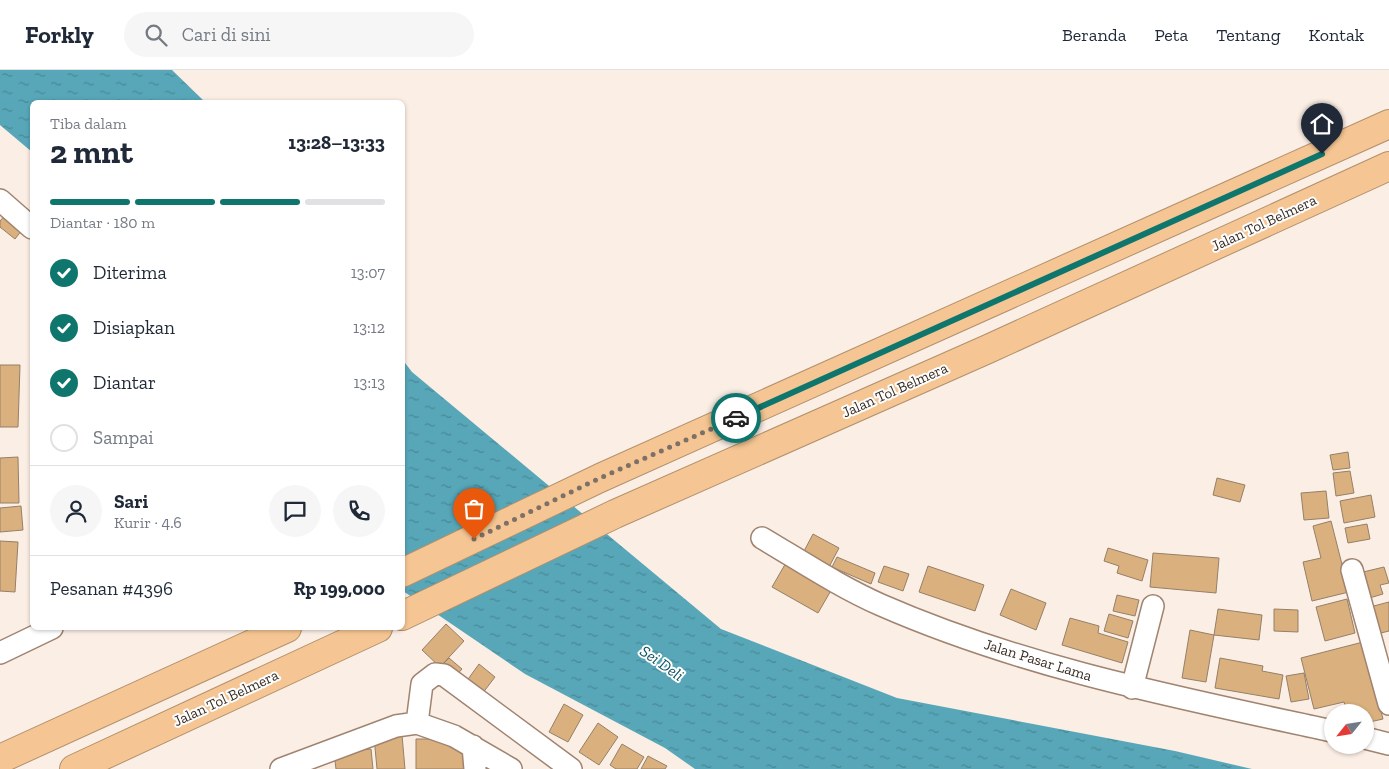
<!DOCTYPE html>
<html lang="id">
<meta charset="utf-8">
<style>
:root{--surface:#fff;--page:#f6f6f7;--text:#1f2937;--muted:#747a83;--line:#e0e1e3;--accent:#0f766e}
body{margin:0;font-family:"Zilla Slab",serif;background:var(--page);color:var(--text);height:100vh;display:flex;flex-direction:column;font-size:19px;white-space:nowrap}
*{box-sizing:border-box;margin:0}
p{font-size:16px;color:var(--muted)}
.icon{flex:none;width:28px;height:28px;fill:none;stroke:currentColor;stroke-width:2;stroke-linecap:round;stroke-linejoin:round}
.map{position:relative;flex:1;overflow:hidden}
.drawer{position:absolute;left:30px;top:30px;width:375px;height:530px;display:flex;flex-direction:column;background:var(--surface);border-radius:8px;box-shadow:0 1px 4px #0004}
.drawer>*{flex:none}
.needle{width:32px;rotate:240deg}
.buttons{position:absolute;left:1324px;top:634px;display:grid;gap:10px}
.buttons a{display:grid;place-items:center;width:50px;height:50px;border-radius:50%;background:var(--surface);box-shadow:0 1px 4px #0004;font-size:25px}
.pin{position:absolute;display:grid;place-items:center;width:42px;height:42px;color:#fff;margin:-51px -21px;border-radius:50% 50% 50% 0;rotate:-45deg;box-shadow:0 0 5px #0007}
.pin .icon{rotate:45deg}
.courier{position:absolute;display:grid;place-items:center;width:50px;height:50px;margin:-25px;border:4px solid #0f766e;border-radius:50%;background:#fff;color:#222;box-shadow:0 1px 6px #0007}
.headline em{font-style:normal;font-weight:700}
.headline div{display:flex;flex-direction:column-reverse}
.headline{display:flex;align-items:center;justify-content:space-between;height:85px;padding:0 20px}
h1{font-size:32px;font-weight:700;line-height:38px}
.bar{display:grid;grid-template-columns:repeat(4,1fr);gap:8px 5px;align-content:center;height:60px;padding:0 20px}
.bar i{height:6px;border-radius:4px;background:var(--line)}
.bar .on{background:var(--accent)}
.bar p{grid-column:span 4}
.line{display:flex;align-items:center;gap:12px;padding:0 20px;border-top:1px solid var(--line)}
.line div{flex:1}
.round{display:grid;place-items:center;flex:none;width:52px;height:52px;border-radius:26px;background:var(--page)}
ol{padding:0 20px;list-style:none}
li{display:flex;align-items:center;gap:15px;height:55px}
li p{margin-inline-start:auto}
li .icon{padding:5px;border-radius:50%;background:var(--accent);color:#fff;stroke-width:4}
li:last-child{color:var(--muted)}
li i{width:28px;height:28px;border:2px solid var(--line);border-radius:50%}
header{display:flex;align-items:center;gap:30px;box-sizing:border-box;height:70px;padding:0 25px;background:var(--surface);border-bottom:1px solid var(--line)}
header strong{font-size:24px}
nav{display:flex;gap:28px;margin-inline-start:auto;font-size:18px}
.search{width:350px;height:45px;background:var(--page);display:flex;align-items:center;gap:12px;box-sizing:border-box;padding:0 18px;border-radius:28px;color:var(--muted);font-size:19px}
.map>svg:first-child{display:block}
.water{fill:url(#water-ripples)}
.building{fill:#dab07e;stroke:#958067}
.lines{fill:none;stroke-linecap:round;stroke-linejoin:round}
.street-casing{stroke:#a08470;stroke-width:24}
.highway-casing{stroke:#b2906c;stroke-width:30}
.street{stroke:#fff;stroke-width:21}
.highway{stroke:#f5c693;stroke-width:28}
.done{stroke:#7c7067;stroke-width:5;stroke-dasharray:0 9}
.route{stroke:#0f766e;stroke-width:6}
.labels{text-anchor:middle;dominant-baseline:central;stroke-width:4;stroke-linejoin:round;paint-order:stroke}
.street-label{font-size:15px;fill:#372c23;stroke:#fefefe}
.water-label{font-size:16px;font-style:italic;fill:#08505e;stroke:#fefefe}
</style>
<header>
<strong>Forkly</strong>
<div class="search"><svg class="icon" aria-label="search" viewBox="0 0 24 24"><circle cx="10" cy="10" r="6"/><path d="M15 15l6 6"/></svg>Cari di sini</div>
<nav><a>Beranda</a><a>Peta</a><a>Tentang</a><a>Kontak</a></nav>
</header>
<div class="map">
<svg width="1389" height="699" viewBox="0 0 1389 699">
<defs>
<pattern id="water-ripples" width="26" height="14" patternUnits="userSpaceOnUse" patternTransform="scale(1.25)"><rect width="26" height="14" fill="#57a7b9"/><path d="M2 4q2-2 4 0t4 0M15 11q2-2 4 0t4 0" fill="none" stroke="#498896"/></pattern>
</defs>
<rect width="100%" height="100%" fill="#fbeee5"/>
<!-- water -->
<path class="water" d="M 0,0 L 172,0 L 205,32 L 32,32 L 32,82 L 0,55 Z
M 402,289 L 412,302 L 721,559 L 897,628 L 1175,681 L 1252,699 L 695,699 L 665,678 L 525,604 L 403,521 Z"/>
<!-- building -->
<path class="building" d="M 8,142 L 25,156 L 15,169 L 0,157 L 0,151 Z
M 0,295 L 20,295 L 18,357 L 0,357 Z
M 1348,382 L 1350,398 L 1333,400 L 1330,385 Z
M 18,387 L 19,433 L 0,433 L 0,388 Z
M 1350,401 L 1354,423 L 1336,426 L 1333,403 Z
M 1217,408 L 1245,415 L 1240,432 L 1213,425 Z
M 1326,421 L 1329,448 L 1304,450 L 1301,423 Z
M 1371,425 L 1375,447 L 1344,453 L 1340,431 Z
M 21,436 L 23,460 L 0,462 L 0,438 Z
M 1331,451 L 1349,522 L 1312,531 L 1303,492 L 1321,488 L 1313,456 Z
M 1367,454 L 1370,469 L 1348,473 L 1345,458 Z
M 813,464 L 839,478 L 829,497 L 803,483 Z
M 0,471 L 18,472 L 15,522 L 0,521 Z
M 1108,478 L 1148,490 L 1142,511 L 1117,503 L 1119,496 L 1104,491 Z
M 1153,483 L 1219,488 L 1216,523 L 1150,517 Z
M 837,487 L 875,503 L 871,514 L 832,497 Z
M 787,491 L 833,517 L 818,543 L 772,517 Z
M 884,496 L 909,504 L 903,521 L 878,512 Z
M 928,496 L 984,515 L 975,541 L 919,522 Z
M 1384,497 L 1389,513 L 1380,515 L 1383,524 L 1366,529 L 1359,503 Z
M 1011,519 L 1046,533 L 1036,560 L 1000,545 Z
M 1117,525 L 1139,530 L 1135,546 L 1113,541 Z
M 1347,529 L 1355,563 L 1325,571 L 1316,537 Z
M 1389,532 L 1389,561 L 1373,565 L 1366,538 Z
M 1218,539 L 1262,545 L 1259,570 L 1214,565 Z
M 1274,539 L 1298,540 L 1298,562 L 1274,561 Z
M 1109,544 L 1133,551 L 1128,568 L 1104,561 Z
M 1070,548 L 1099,556 L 1098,563 L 1128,572 L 1122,593 L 1062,575 Z
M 446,554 L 464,571 L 440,597 L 422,580 Z
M 1190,560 L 1214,565 L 1206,612 L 1182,608 Z
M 1363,572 L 1383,649 L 1365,653 L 1365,642 L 1347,642 L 1344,632 L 1314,639 L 1301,588 Z
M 449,588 L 462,599 L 453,609 L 440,597 Z
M 1220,588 L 1263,596 L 1262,601 L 1283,605 L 1279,629 L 1215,618 Z
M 479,594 L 495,607 L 482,624 L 466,612 Z
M 1304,603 L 1309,629 L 1291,632 L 1286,606 Z
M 564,634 L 583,645 L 568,672 L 549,662 Z
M 598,653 L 618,667 L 599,695 L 579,682 Z
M 402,665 L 405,699 L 377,699 L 374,667 Z
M 416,669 L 450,669 L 464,675 L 464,699 L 416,699 Z
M 622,674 L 644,687 L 637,699 L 616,699 L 610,695 Z
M 371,679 L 373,699 L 336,699 L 334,683 Z
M 648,686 L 667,696 L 665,699 L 641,699 Z"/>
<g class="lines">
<!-- street casing -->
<g class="street-casing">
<path id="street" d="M 0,130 L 32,158
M 762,468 C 801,491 840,517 881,535 C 1025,598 1180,628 1332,661
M 1352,500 L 1389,634
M 0,583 L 52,558
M 1132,618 L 1153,536
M 417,653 L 422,614 L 435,604 L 444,605 L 571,699
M 1365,668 L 1389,674
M 473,676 L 475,699
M 281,699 L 396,656 L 417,653 L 454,666 L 511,699"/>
</g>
<!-- highway casing -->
<g class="highway-casing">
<path id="highway" d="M 402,503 L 600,408 L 1389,54
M 402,546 L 615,444 L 988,279 L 1389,96
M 0,689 L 287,558
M 74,699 L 378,558"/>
</g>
<!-- street -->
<use href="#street" class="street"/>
<!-- highway -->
<use href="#highway" class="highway"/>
</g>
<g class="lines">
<!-- done -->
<path class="done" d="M 474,469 L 600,408 L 736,348"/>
<!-- route -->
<path class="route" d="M 736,348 L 1322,84"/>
</g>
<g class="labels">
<!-- street labels -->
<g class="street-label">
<text transform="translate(1264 153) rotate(-25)">Jalan Tol Belmera</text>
<text transform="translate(895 320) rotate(-24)">Jalan Tol Belmera</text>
<text transform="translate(1038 590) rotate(17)">Jalan Pasar Lama</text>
<text transform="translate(226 628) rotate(-25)">Jalan Tol Belmera</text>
</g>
<!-- water labels -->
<g class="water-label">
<text transform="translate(662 593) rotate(35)">Sei Deli</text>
</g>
</g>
</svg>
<div class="buttons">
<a><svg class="needle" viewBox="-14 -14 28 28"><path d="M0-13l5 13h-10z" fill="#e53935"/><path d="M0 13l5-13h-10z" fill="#747a83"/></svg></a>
</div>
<div class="pin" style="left:474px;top:469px;background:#ea580c"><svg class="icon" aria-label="bag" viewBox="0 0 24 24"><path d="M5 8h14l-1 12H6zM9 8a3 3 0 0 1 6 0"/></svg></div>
<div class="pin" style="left:1322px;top:84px;background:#1f2937"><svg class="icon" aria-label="home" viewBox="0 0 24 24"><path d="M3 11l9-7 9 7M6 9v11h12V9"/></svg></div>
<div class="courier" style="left:736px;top:348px"><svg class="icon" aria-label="car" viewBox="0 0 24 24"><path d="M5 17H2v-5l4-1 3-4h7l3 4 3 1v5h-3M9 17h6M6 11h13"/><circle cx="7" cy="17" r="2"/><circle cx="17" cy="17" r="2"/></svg></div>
<section class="drawer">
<div class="headline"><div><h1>2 mnt</h1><p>Tiba dalam</p></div><em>13:28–13:33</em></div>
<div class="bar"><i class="on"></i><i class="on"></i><i class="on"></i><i></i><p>Diantar · 180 m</p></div>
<ol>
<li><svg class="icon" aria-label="check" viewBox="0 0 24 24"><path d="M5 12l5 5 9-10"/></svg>Diterima<p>13:07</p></li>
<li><svg class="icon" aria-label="check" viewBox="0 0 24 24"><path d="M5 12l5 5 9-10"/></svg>Disiapkan<p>13:12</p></li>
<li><svg class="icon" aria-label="check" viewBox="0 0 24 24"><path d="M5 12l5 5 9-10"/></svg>Diantar<p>13:13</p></li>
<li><i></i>Sampai</li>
</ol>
<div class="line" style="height:90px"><a class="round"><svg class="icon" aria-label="person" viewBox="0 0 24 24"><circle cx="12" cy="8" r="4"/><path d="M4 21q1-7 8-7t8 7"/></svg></a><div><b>Sari</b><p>Kurir · 4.6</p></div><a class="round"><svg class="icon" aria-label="chat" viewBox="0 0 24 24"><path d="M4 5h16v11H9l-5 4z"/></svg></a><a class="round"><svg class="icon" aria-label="phone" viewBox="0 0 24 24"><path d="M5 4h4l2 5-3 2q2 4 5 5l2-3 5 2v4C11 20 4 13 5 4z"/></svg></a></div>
<div class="line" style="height:65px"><div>Pesanan #4396</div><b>Rp 199,000</b></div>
</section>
</div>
